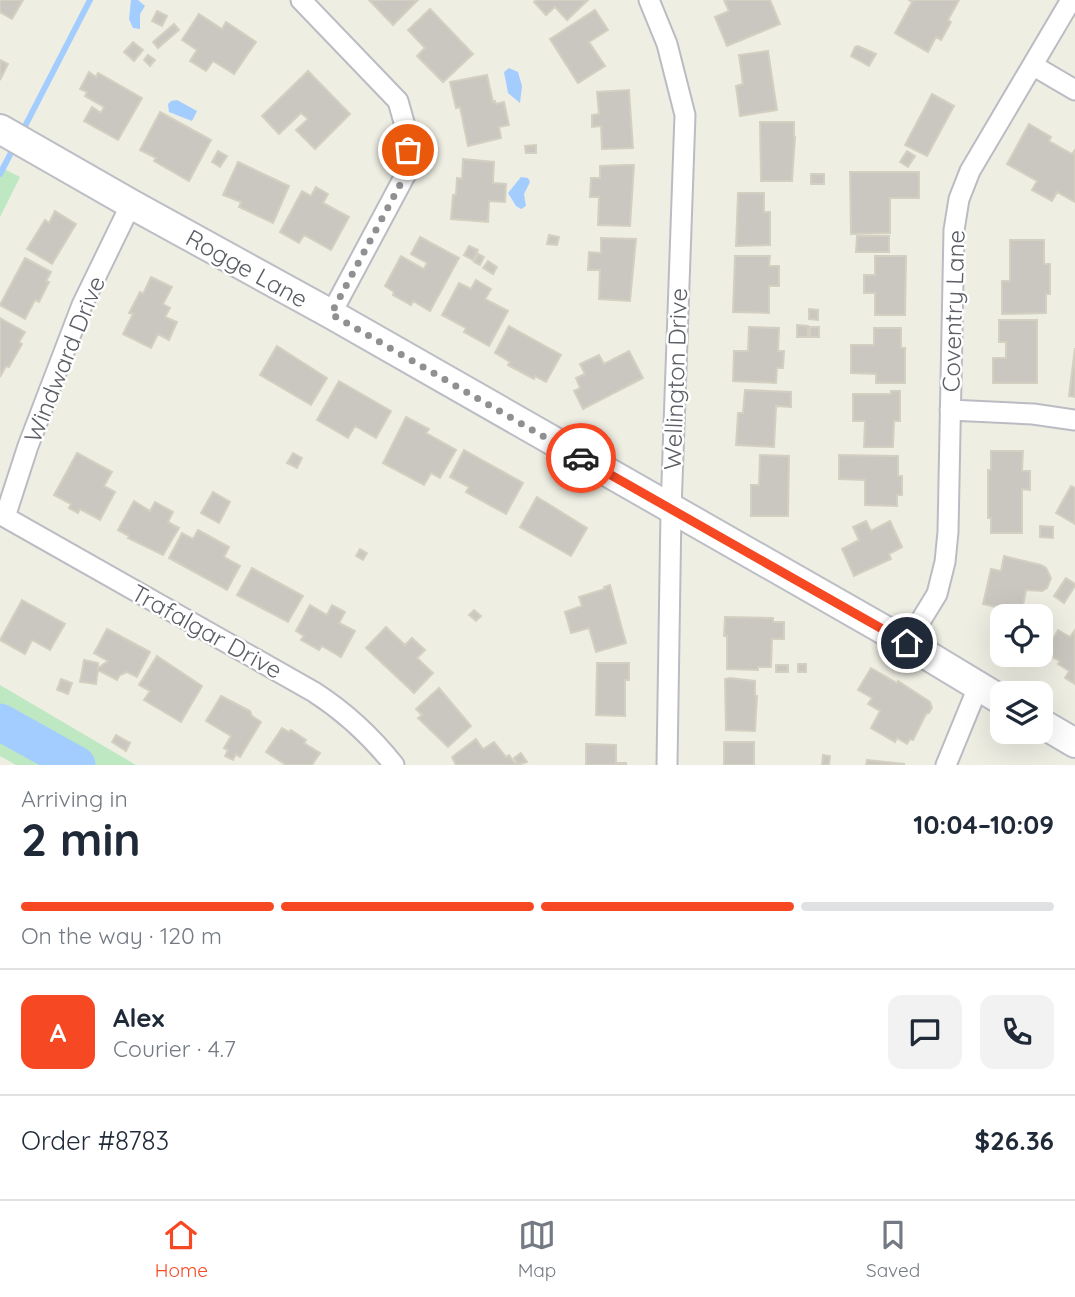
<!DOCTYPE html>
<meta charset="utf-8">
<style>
:root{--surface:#fff;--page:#f2f2f3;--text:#1f2937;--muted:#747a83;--line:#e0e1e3;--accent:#f64822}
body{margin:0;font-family:Quicksand,sans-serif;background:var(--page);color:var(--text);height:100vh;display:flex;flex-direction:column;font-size:26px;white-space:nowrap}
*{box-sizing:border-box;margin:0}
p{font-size:23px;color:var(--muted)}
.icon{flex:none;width:38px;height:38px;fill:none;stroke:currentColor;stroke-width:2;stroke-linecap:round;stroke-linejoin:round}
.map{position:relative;height:765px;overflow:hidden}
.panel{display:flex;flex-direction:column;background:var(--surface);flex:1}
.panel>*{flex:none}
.controls{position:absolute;left:990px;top:604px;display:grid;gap:14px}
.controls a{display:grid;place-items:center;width:63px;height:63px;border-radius:14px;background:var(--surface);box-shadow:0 7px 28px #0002;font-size:35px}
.pin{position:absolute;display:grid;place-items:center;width:60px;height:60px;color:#fff;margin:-30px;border:4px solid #fff;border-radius:50%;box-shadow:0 2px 7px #0007}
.courier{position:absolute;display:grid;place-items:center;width:70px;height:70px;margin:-35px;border:5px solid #f64822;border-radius:50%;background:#fff;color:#222;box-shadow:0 2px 9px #0007}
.overview em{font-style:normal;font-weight:800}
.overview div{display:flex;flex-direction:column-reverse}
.overview{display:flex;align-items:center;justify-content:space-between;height:119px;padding:0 21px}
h1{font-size:46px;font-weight:800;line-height:52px}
.bar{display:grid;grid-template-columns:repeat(4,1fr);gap:10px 7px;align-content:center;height:84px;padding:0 21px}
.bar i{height:9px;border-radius:5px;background:var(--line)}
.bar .active{background:var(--accent)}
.bar p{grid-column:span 4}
.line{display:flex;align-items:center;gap:18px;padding:0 21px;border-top:2px solid var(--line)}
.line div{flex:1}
.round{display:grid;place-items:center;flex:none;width:74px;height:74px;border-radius:14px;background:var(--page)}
.menu{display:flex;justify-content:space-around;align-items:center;height:98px;border-top:2px solid var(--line);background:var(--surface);font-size:19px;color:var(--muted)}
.menu a{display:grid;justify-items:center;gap:4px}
.menu .active{color:var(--accent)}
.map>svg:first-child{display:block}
.green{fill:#bde8c2}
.water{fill:#a3cdff}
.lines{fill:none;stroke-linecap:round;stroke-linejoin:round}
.stream{stroke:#a3cdff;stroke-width:6}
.river{stroke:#a3cdff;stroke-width:37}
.building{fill:#cac7c0;stroke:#d4d0c1;stroke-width:2}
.street-casing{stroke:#bbbcc3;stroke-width:23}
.secondary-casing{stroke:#bbbec5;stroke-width:32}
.street{stroke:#fff;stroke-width:19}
.secondary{stroke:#fff;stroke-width:28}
.done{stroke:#8f9091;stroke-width:7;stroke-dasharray:0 12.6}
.route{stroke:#f64822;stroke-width:9}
.labels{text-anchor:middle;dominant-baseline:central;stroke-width:5;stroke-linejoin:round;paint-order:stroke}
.street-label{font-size:24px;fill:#5b5e65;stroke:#fff}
</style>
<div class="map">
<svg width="1075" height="765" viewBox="0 0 1075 765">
<rect width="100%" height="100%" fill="#efeee3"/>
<!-- green -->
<path class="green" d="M 0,167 L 20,177 L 0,217 Z
M 0,685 L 136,765 L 16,765 L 0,756 Z"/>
<!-- water -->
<path class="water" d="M 131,0 L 138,0 L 145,6 L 140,14 L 140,29 L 133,28 L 129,19 Z
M 509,68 L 518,72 L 522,86 L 520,103 L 508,93 L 504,72 Z
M 177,100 L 197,111 L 192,121 L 169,112 L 168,104 L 171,101 Z
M 521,177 L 528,178 L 530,182 L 524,194 L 526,206 L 521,209 L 516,206 L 508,193 Z"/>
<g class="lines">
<!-- stream -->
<path class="stream" d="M 22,132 L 90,0
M 0,174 L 15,145"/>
<!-- river -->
<path class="river" d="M 0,722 L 77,765"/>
</g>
<!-- building -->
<path class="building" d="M 0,0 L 23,0 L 12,19 L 0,12 Z
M 369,0 L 418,0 L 393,25 Z
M 536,0 L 588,0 L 567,20 L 555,7 L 546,15 L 534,2 Z
M 724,0 L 770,0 L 780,24 L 727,46 L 715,17 L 729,11 Z
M 909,0 L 959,0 L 948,20 L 951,22 L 941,40 L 936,37 L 928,52 L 895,33 L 912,2 Z
M 430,9 L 473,54 L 443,82 L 417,56 L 425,48 L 408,30 Z
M 595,10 L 608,30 L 589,42 L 605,66 L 578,83 L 550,39 Z
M 157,11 L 167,16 L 162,26 L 152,21 Z
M 199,14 L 222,29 L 226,22 L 256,42 L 234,74 L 213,61 L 206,71 L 190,61 L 197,50 L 182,40 Z
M 174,24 L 179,30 L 158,48 L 153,42 Z
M 133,42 L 143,50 L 134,61 L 124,52 Z
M 858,46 L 876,54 L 869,66 L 851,56 L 855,47 Z
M 768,51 L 777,110 L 740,116 L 736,86 L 743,84 L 739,55 Z
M 148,55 L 155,60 L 150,66 L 144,60 Z
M 0,60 L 8,64 L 0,80 Z
M 308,71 L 350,114 L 315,149 L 296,130 L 308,119 L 301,113 L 279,134 L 262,116 Z
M 89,72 L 96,77 L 98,73 L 142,98 L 118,140 L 84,121 L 92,107 L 101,113 L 104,107 L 85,96 L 87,92 L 80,89 Z
M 487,75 L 493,102 L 495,101 L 496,104 L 504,102 L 509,125 L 499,127 L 501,138 L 468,146 L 460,107 L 456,108 L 450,82 Z
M 629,90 L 633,148 L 602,149 L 601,126 L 592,127 L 592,115 L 599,114 L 597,92 Z
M 932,94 L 954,106 L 927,156 L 905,145 Z
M 160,112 L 211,140 L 189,181 L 154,161 L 156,158 L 140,150 Z
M 760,122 L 794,122 L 794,137 L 795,137 L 792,181 L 761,181 Z
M 1029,124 L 1051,137 L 1049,141 L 1072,154 L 1075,150 L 1075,202 L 1057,192 L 1052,201 L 1032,190 L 1037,181 L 1007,164 Z
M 536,145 L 536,153 L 526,153 L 525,146 Z
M 218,151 L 227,156 L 220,167 L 212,162 Z
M 907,151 L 915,156 L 908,167 L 900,162 Z
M 463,159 L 494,162 L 493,183 L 506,184 L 505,202 L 489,201 L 488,222 L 451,219 L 453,195 L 456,195 L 457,178 L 462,179 Z
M 238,162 L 289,186 L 273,223 L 239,207 L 241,202 L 223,195 Z
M 625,165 L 634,165 L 630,226 L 598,225 L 599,197 L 590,197 L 591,178 L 600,178 L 600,166 Z
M 850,172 L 919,172 L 919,198 L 890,198 L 890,233 L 851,234 Z
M 811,174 L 824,174 L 824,184 L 811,184 Z
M 316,187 L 328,194 L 323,203 L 349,217 L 331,250 L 304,235 L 299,243 L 280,232 L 302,191 L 311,196 Z
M 738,193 L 764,193 L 764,212 L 770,212 L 770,245 L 736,246 Z
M 55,211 L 76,224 L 52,264 L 27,249 L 45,220 L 49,223 Z
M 549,235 L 559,237 L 557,245 L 547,244 Z
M 857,236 L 889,236 L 889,252 L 856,252 Z
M 420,237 L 459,258 L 430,311 L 413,301 L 411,305 L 393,295 L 394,292 L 385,286 L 401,256 L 424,269 L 427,263 L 411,254 Z
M 601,238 L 636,239 L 630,301 L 599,299 L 600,270 L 588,270 L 589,252 L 601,253 Z
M 1010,240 L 1044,240 L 1044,264 L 1050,264 L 1050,294 L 1046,294 L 1046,313 L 1002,314 L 1002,281 L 1010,281 Z
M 469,246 L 478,250 L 473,260 L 464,255 Z
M 478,254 L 484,257 L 480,265 L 474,262 Z
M 735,256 L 770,256 L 769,266 L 779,266 L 779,286 L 769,286 L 769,313 L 733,312 Z
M 875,256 L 906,256 L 905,315 L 875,315 L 875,293 L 864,293 L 864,275 L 875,275 Z
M 25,258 L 51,272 L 46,281 L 49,282 L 39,302 L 35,300 L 25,319 L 0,305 Z
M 488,261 L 497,267 L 493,274 L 483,268 Z
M 151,277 L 172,287 L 163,304 L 170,308 L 165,317 L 177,322 L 169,340 L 158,334 L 151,348 L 123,334 L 133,314 L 129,313 L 140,292 L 143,294 Z
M 476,280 L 491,289 L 485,299 L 508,311 L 489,346 L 464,332 L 466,328 L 442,315 L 459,283 L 471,289 Z
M 809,309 L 818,310 L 818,320 L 809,319 Z
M 0,318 L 25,332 L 19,342 L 22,344 L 9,367 L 6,366 L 0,377 Z
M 999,320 L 1037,320 L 1037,383 L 993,383 L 993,358 L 1006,358 L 1006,342 L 999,342 Z
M 797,325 L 808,326 L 808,337 L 797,337 Z
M 509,326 L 561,355 L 546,382 L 535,376 L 534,379 L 508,365 L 510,362 L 495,353 Z
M 749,327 L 779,328 L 778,351 L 784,351 L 783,368 L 777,368 L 776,383 L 733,381 L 734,351 L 748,351 Z
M 810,327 L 819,327 L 819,337 L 810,337 Z
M 874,328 L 901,328 L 901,348 L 905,348 L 905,383 L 876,383 L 876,374 L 851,373 L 851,345 L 874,345 Z
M 277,346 L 327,378 L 311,405 L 260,375 Z
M 1075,348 L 1075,397 L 1069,396 Z
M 629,351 L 643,378 L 583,409 L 574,391 L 580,388 L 576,378 L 585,374 L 580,364 L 599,355 L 604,364 Z
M 339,381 L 391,411 L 376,438 L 355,426 L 348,438 L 317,420 Z
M 745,390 L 791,392 L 791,407 L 776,406 L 774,447 L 736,445 L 738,413 L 743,413 Z
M 891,391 L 900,391 L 900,421 L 894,421 L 893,447 L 864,447 L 865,421 L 853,421 L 853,394 L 891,394 Z
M 406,417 L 429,429 L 426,433 L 456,450 L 440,478 L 431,473 L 424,485 L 383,463 Z
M 464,450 L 523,483 L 506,514 L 466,492 L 469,487 L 450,477 Z
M 991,451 L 1023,451 L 1022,471 L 1030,471 L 1030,490 L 1022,489 L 1022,533 L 991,533 L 991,518 L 988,518 L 988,470 L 991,470 Z
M 77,453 L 112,472 L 104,486 L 115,492 L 100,520 L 80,509 L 78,513 L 69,508 L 71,504 L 54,495 Z
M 293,453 L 302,458 L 297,468 L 287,463 Z
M 760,455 L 789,456 L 788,516 L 751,516 L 751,485 L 759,485 Z
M 839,455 L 898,456 L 898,476 L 902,476 L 902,495 L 897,495 L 897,506 L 865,505 L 865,480 L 839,479 Z
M 1071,486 L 1075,488 L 1075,524 L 1056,513 Z
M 213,492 L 230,502 L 219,523 L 201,513 Z
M 537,497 L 587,528 L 571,556 L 520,527 Z
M 134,501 L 150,511 L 155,502 L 173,512 L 168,522 L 179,528 L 163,555 L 128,538 L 129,536 L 118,530 Z
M 866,521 L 871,531 L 890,521 L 902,547 L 889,554 L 891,559 L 854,576 L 842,549 L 859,540 L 853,527 Z
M 1040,526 L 1053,527 L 1053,538 L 1040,537 Z
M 198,530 L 229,547 L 224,557 L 240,566 L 227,590 L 169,558 L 182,533 L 193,539 Z
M 360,549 L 367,553 L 363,560 L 356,556 Z
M 1004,556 L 1041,565 L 1046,568 L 1051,578 L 1047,588 L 1042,591 L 1026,590 L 1021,616 L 1003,616 L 1003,634 L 991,631 L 996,607 L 983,604 L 991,569 L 1001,571 Z
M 252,568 L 303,596 L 288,622 L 237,595 Z
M 1066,578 L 1075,584 L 1075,586 L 1064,603 L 1054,596 Z
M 610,585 L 626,643 L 596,652 L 589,628 L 571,633 L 565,612 L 582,606 L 579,597 L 605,589 L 604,587 Z
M 22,600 L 65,624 L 50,650 L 32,640 L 25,654 L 0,640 Z
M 310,605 L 327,615 L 332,605 L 345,612 L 339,623 L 355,631 L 341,657 L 322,646 L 319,650 L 301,640 L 304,636 L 296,631 Z
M 474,610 L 481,616 L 476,621 L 469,615 Z
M 725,617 L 773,618 L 773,622 L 784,622 L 784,639 L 772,639 L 771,667 L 758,667 L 758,670 L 727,669 L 727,636 L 724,636 Z
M 386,627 L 405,645 L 412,638 L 425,650 L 417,658 L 433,673 L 414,693 L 366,648 Z
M 107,629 L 150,652 L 137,677 L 127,672 L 120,675 L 117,680 L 98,670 L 96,684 L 80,682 L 84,660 L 98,663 L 98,668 L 108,661 L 94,653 Z
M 1058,630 L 1070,637 L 1075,630 L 1075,684 L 1065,678 L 1069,671 L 1058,664 L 1060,661 L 1045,653 Z
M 157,656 L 202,686 L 181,722 L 144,700 L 150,691 L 139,685 Z
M 597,663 L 629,663 L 629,680 L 625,680 L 625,716 L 596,715 Z
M 798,664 L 806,664 L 806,672 L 798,672 Z
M 776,665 L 788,665 L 788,672 L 776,672 Z
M 871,668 L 897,683 L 898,681 L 930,702 L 932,708 L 929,713 L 926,714 L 913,740 L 910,739 L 907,744 L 897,738 L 895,742 L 871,728 L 880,711 L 868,704 L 872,698 L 858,690 Z
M 730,678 L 755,681 L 755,696 L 757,696 L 755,731 L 726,730 L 725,679 Z
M 61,679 L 72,683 L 68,694 L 57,690 Z
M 439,688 L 471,726 L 448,747 L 418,718 L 422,715 L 416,709 Z
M 221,696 L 250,711 L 252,716 L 261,722 L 240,757 L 236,754 L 233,760 L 225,756 L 228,750 L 224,748 L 231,736 L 206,721 Z
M 282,728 L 289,732 L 291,730 L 306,740 L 304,743 L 320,753 L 312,765 L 286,765 L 266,752 Z
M 116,735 L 130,743 L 126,751 L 112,742 Z
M 476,739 L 483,749 L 494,742 L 506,757 L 509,755 L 516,765 L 456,765 L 452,757 Z
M 724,742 L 754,742 L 754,765 L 724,765 Z
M 586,744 L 616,745 L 616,763 L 626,763 L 626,765 L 586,765 Z
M 521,753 L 527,762 L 518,765 L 514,758 Z
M 823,755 L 830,756 L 829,765 L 822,765 Z
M 867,760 L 904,764 L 904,765 L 866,765 Z"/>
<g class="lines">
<!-- street casing -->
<g class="street-casing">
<path id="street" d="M 301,0 L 398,101 L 407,133 L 409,168 L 331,314
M 649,0 L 667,44 L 685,115 L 671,510 L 667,765
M 1034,66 L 1075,90
M 131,204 L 82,305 L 28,446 L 5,517 L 314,692 C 345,712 371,736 394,765
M 950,410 L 1033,414 L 1075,420
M 907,643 L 937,594 L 945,562 L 948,532 L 954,230 L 959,199 L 970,171 L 1071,0
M 946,765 L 978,687"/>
</g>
<!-- secondary casing -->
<g class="secondary-casing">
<path id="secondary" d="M 0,129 L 131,204 L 331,314 L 907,643 L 1003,701
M 1041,723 L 1075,743"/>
</g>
<!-- street -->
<use href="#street" class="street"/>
<!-- secondary -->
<use href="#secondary" class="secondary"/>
</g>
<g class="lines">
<!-- done -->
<path class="done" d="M 408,150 L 409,168 L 331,314 L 581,458"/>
<!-- route -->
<path class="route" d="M 581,458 L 907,643"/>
</g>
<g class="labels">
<!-- street labels -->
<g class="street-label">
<text transform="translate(247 268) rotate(29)">Rogge Lane</text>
<text transform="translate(953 311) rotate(-88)">Coventry Lane</text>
<text transform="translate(64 359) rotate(-68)">Windward Drive</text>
<text transform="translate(675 379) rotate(-88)">Wellington Drive</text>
<text transform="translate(207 631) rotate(29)">Trafalgar Drive</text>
</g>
</g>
</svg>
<div class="controls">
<a><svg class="icon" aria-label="locate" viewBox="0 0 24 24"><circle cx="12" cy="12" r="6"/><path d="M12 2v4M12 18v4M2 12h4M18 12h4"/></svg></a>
<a><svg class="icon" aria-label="layers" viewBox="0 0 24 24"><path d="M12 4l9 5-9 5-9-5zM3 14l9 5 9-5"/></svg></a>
</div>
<div class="pin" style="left:408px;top:150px;background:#ea580c"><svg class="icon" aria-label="bag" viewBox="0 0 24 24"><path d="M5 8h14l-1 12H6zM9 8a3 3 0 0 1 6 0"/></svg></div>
<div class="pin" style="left:907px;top:643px;background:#1f2937"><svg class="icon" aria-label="home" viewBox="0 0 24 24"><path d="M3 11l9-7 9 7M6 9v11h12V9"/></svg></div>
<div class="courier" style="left:581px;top:458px"><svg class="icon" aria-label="car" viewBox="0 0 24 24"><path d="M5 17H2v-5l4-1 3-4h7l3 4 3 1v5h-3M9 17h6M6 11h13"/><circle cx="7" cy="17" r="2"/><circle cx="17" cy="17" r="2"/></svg></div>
</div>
<section class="panel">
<div class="overview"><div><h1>2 min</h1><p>Arriving in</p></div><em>10:04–10:09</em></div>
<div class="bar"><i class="active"></i><i class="active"></i><i class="active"></i><i></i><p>On the way · 120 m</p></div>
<div class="line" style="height:126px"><b class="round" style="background:var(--accent);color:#fff">A</b><div><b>Alex</b><p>Courier · 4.7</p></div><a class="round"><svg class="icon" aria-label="chat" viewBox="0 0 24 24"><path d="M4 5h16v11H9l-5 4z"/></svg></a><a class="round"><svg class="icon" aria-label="phone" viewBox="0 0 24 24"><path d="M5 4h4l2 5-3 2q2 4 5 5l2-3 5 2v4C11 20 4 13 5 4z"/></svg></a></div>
<div class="line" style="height:91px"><div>Order #8783</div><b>$26.36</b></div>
</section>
<nav class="menu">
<a class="active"><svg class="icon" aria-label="home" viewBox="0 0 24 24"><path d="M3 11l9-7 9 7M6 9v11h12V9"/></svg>Home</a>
<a><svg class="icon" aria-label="map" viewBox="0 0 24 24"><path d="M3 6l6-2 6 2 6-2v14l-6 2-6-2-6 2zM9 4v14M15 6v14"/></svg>Map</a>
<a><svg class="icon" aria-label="saved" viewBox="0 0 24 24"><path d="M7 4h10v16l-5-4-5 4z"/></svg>Saved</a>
</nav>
